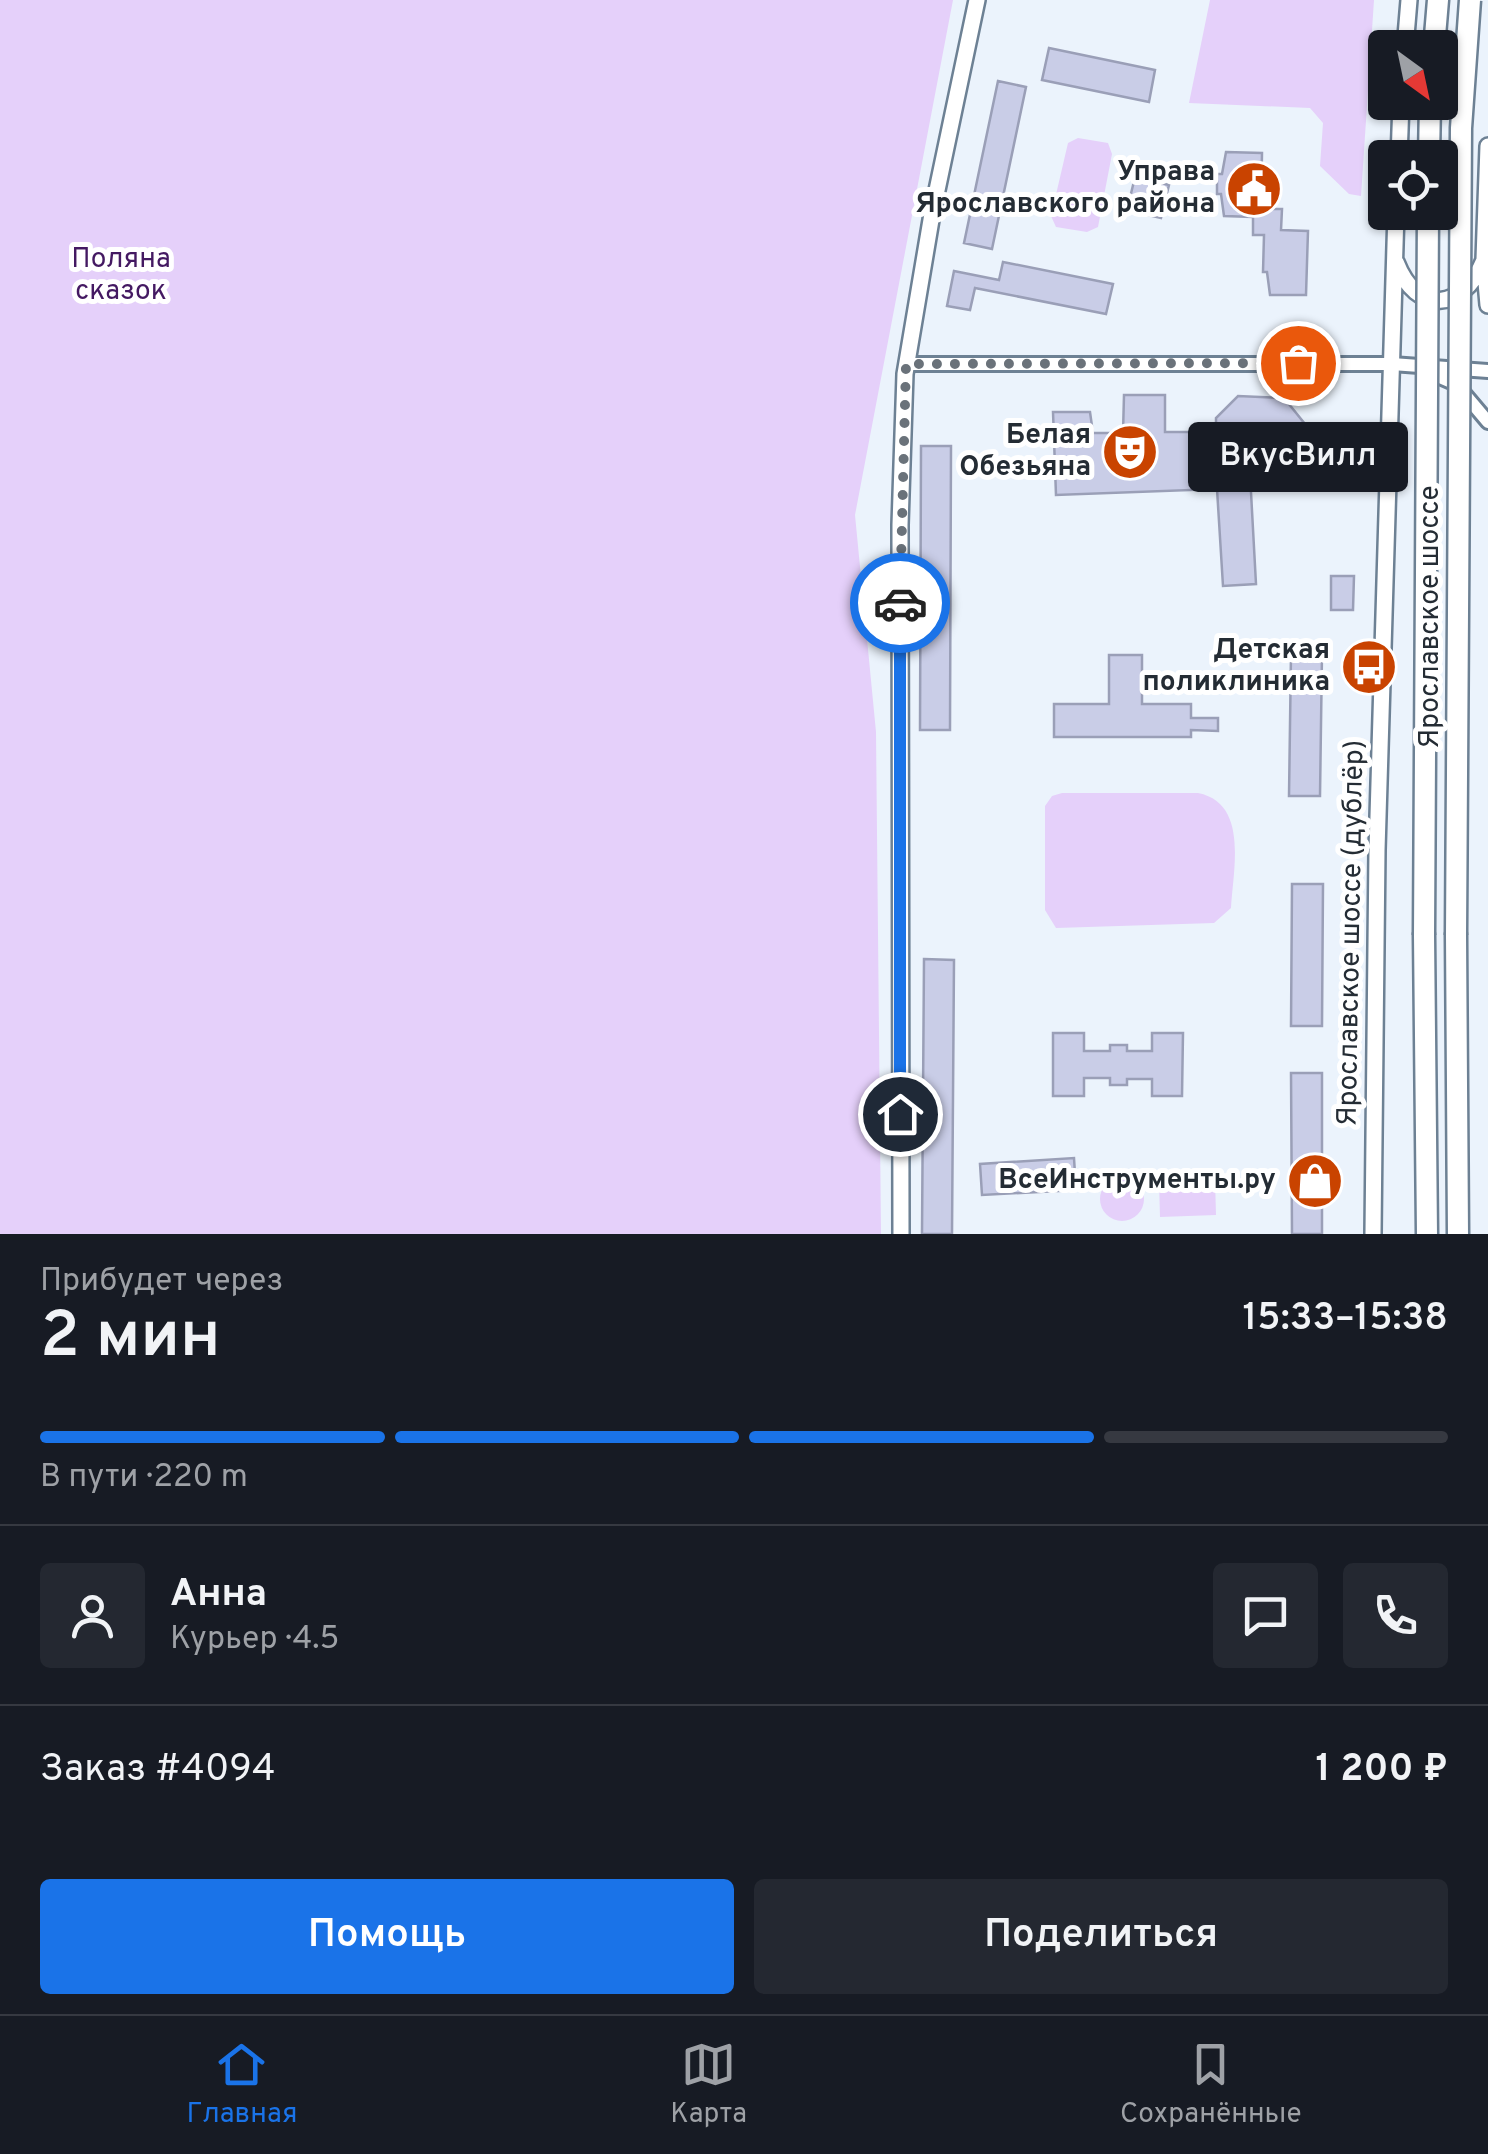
<!DOCTYPE html>
<html lang="ru">
<meta charset="utf-8">
<style>
:root{--surface:#171b24;--page:#242831;--text:#f1f3f6;--muted:#9ea1a6;--line:#363941;--accent:#1a73e8}
body{margin:0;font-family:Overpass,sans-serif;background:var(--page);color:var(--text);height:100vh;display:flex;flex-direction:column;font-size:38px;white-space:nowrap}
*{box-sizing:border-box;margin:0}
p{font-size:32px;color:var(--muted)}
.icon{flex:none;width:55px;height:55px;fill:none;stroke:currentColor;stroke-width:2;stroke-linecap:round;stroke-linejoin:round}
.map{position:relative;height:1234px;overflow:hidden}
.panel{display:flex;flex-direction:column;background:var(--surface);flex:1}
.panel>*{flex:none}
.needle{width:65px;rotate:147deg}
.tools{position:absolute;left:1368px;top:30px;display:grid;gap:20px}
.tools a{display:grid;place-items:center;width:90px;height:90px;border-radius:10px;background:var(--surface);box-shadow:0 2px 8px #0004;font-size:50px}
.pin{position:absolute;display:grid;place-items:center;width:85px;height:85px;color:#fff;margin:-42px;border:5px solid #fff;border-radius:50%;box-shadow:0 2px 10px #0007}
.courier{position:absolute;display:grid;place-items:center;width:100px;height:100px;margin:-50px;border:8px solid #1a73e8;border-radius:50%;background:#fff;color:#222;box-shadow:0 2px 12px #0007}
.bubble{position:absolute;height:70px;border-radius:10px;background:var(--surface);box-shadow:0 2px 8px #0004;font-size:32px;font-weight:600;line-height:70px;text-align:center}
.summary em{font-style:normal;font-weight:600}
.summary div{display:flex;flex-direction:column-reverse}
.summary{display:flex;align-items:center;justify-content:space-between;height:170px;padding:0 40px}
h1{font-size:65px;font-weight:600;line-height:75px}
.bar{display:grid;grid-template-columns:repeat(4,1fr);gap:15px 10px;align-content:center;height:120px;padding:0 40px}
.bar i{height:12px;border-radius:8px;background:var(--line)}
.bar .current{background:var(--accent)}
.bar p{grid-column:span 4}
.line{display:flex;align-items:center;gap:25px;padding:0 40px;border-top:2px solid var(--line)}
.line div{flex:1}
.round{display:grid;place-items:center;flex:none;width:105px;height:105px;border-radius:10px;background:var(--page)}
.primary-button{display:flex;gap:20px;margin-top:auto;padding:20px 40px}
.primary-button a{flex:1;height:115px;border-radius:10px;background:var(--accent);color:#fff;font-size:40px;font-weight:600;line-height:115px;text-align:center}
.primary-button a+a{background:var(--page);color:var(--text)}
.dock{display:flex;justify-content:space-around;align-items:center;height:140px;border-top:2px solid var(--line);background:var(--surface);font-size:28px;color:var(--muted)}
.dock a{display:grid;justify-items:center;gap:5px}
.dock .current{color:var(--accent)}
.map>svg:first-child{display:block}
.green{fill:#e5d0fa}
.building{fill:#c9cde7;stroke:#9a9fb7;stroke-width:2.5}
.lines{fill:none;stroke-linecap:round;stroke-linejoin:round}
.minor-casing{stroke:#6d8194;stroke-width:18}
.tertiary-casing{stroke:#6d8194;stroke-width:20}
.primary-casing{stroke:#6d8194;stroke-width:25}
.minor{stroke:#fff;stroke-width:12}
.tertiary{stroke:#fff;stroke-width:15}
.primary{stroke:#fff;stroke-width:20}
.primary-bridge-casing{stroke:#6d8194;stroke-width:25;stroke-linecap:butt}
.primary-bridge{stroke:#fff;stroke-width:20}
.done{stroke:#6a727a;stroke-width:10;stroke-dasharray:0 18}
.route{stroke:#1a73e8;stroke-width:12}
.labels{text-anchor:middle;dominant-baseline:central;stroke-width:10;stroke-linejoin:round;paint-order:stroke}
.poi-label{font-size:28px;font-weight:bold;fill:#242c34;stroke:#fff;text-anchor:end}
.park-label{font-size:28px;fill:#441962;stroke:#fff}
.street-label{font-size:28px;fill:#242c34;stroke:#fff}
</style>
<div class="map">
<svg width="1488" height="1234" viewBox="0 0 1488 1234">
<rect width="100%" height="100%" fill="#ebf3fc"/>
<!-- green -->
<path class="green" d="M 0,0 L 953,0 L 855,515 L 876,732 L 881,1234 L 0,1234 Z
M 1210,0 L 1374,0 L 1361,196 L 1349,194 L 1320,166 L 1323,123 L 1310,108 L 1189,103 Z
M 1078,138 L 1108,143 L 1112,154 L 1098,227 L 1087,232 L 1056,227 L 1051,216 L 1068,143 Z
M 1062,793 L 1198,793 C 1249,803 1233,870 1231,908 L 1214,923 L 1056,928 L 1045,910 L 1045,806 L 1052,796 Z
M1100 1199a22 22 0 1 1 44 0a22 22 0 1 1-44 0Z
M 1215,1179 L 1216,1215 L 1160,1217 L 1159,1181 Z"/>
<!-- building -->
<path class="building" d="M 1049,48 L 1155,70 L 1149,102 L 1042,80 Z
M 998,81 L 1026,87 L 992,249 L 964,243 Z
M 1226,152 L 1262,153 L 1261,209 L 1282,209 L 1281,230 L 1308,231 L 1306,295 L 1270,295 L 1267,272 L 1263,272 L 1264,235 L 1253,235 L 1253,217 L 1224,216 L 1221,194 L 1217,194 L 1217,174 L 1222,174 Z
M 1135,177 L 1169,185 L 1161,218 L 1127,210 Z
M 1003,262 L 1113,284 L 1106,314 L 975,288 L 970,310 L 947,306 L 954,271 L 999,280 Z
M 1124,395 L 1165,395 L 1165,432 L 1216,432 L 1216,418 L 1238,396 L 1284,398 L 1309,429 L 1307,472 L 1250,474 L 1256,584 L 1223,586 L 1217,489 L 1056,495 L 1053,412 L 1090,412 L 1093,433 L 1123,433 Z
M 921,446 L 951,446 L 950,730 L 920,730 Z
M 1331,576 L 1354,576 L 1353,610 L 1331,610 Z
M 1291,654 L 1322,654 L 1320,796 L 1289,796 Z
M 1109,655 L 1142,655 L 1142,704 L 1191,704 L 1191,718 L 1218,718 L 1218,731 L 1191,730 L 1191,737 L 1054,737 L 1054,704 L 1109,704 Z
M 1292,884 L 1323,884 L 1322,1026 L 1291,1026 Z
M 924,959 L 954,960 L 952,1234 L 922,1234 Z
M 1053,1033 L 1084,1033 L 1084,1051 L 1110,1051 L 1110,1045 L 1127,1045 L 1127,1051 L 1152,1051 L 1152,1033 L 1183,1033 L 1182,1096 L 1152,1096 L 1152,1079 L 1127,1079 L 1127,1085 L 1110,1085 L 1110,1078 L 1084,1078 L 1084,1096 L 1053,1096 Z
M 1291,1073 L 1322,1073 L 1322,1234 L 1292,1234 Z
M 1074,1158 L 1076,1190 L 982,1195 L 980,1164 Z"/>
<g class="lines">
<!-- minor casing -->
<g class="minor-casing">
<path id="minor" d="M 906,364 L 1392,364 L 1488,371
M 1426,371 L 1456,384 L 1488,422"/>
</g>
<!-- tertiary casing -->
<g class="tertiary-casing">
<path id="tertiary" d="M 1405,48 L 1409,0
M 1488,146 L 1484,259 L 1488,305
M 1399,158 L 1401,102
M 1396,262 C 1417,316 1463,311 1484,260
M 901,1234 L 900,525 L 905,374 L 932,214 L 977,0
M 1373,1234 L 1377,850 L 1396,212"/>
</g>
<!-- primary casing -->
<g class="primary-casing">
<path id="primary" d="M 1434,48 L 1438,0
M 1429,158 L 1430,102
M 1424,935 L 1427,1234
M 1456,935 L 1458,1234"/>
</g>
<!-- minor -->
<use href="#minor" class="minor"/>
<!-- tertiary -->
<use href="#tertiary" class="tertiary"/>
<!-- primary -->
<use href="#primary" class="primary"/>
<!-- primary-bridge casing -->
<g class="primary-bridge-casing">
<path id="primary-bridge" d="M 1424,935 L 1428,212
M 1456,935 L 1461,128 L 1470,0"/>
</g>
<!-- primary-bridge -->
<use href="#primary-bridge" class="primary-bridge"/>
</g>
<g class="lines">
<!-- done -->
<path class="done" d="M 900,603 L 906,364 L 1298,363"/>
<!-- route -->
<path class="route" d="M 900,603 L 900,1114"/>
</g>
<!-- icons -->
<defs>
<g id="civic-disc" transform="scale(2.875)"><circle r="9.5" fill="#c94300" stroke="#fff"/><path d="M-.6-6.5H3V-4.5H.6V-3L4-1V1h2V6H-6V1h2V-1L-.6-3ZM-1.2 2.5V6h2.4V2.5Z" fill="#fff"/></g>
<g id="theatre-disc" transform="scale(2.875)"><circle r="9.5" fill="#c94300" stroke="#fff"/><path d="M-5-5.5Q0-4 5-5.5V0Q5 5 0 6Q-5 5-5 0ZM-3.3-2.5H-1v1.5H-3.3ZM1-2.5H3.3v1.5H1ZM-2.8 1Q0 5.5 2.8 1Z" fill="#fff"/></g>
<g id="bus-disc" transform="scale(2.875)"><circle r="9.5" fill="#c94300" stroke="#fff"/><path d="M-5-6H5V4H4V6H2V4H-2V6H-4V4H-5ZM-3.5-4V0h7V-4ZM-3.5 1.2v1.5H-2V1.2ZM2 1.2v1.5H3.5V1.2Z" fill="#fff"/></g>
<g id="shop-disc" transform="scale(2.875)"><circle r="9.5" fill="#c94300" stroke="#fff"/><path d="M-5-2.5h2.3a2.7 3.5 0 0 1 5.4 0H5L5.5 6h-11ZM-1.5-2.5h3a1.5 2.3 0 0 0-3 0Z" fill="#fff"/></g>
</defs>
<g fill-rule="evenodd">
<use href="#civic-disc" x="1254" y="189"/>
<use href="#theatre-disc" x="1130" y="452"/>
<use href="#bus-disc" x="1369" y="667"/>
<use href="#shop-disc" x="1315" y="1181"/>
</g>
<g class="labels">
<!-- poi labels -->
<g class="poi-label">
<text x="1215" y="173">Управа<tspan x="1215" dy="32">Ярославского района</tspan></text>
<text x="1091" y="436">Белая<tspan x="1091" dy="32">Обезьяна</tspan></text>
<text x="1330" y="651">Детская<tspan x="1330" dy="32">поликлиника</tspan></text>
<text x="1276" y="1181">ВсеИнструменты.ру</text>
</g>
<!-- park labels -->
<g class="park-label">
<text x="121" y="260">Поляна<tspan x="121" dy="32">сказок</tspan></text>
</g>
<!-- street labels -->
<g class="street-label">
<text transform="translate(1431 617) rotate(-90)">Ярославское шоссе</text>
<text transform="translate(1352 933) rotate(-89)">Ярославское шоссе (дублёр)</text>
</g>
</g>
</svg>
<div class="tools">
<a><svg class="needle" viewBox="-14 -14 28 28"><path d="M0-13l5 13h-10z" fill="#e53935"/><path d="M0 13l5-13h-10z" fill="#9ea1a6"/></svg></a>
<a><svg class="icon" aria-label="locate" viewBox="0 0 24 24"><circle cx="12" cy="12" r="6"/><path d="M12 2v4M12 18v4M2 12h4M18 12h4"/></svg></a>
</div>
<div class="pin" style="left:1298px;top:363px;background:#ea580c"><svg class="icon" aria-label="bag" viewBox="0 0 24 24"><path d="M5 8h14l-1 12H6zM9 8a3 3 0 0 1 6 0"/></svg></div>
<div class="pin" style="left:900px;top:1114px;background:#1f2937"><svg class="icon" aria-label="home" viewBox="0 0 24 24"><path d="M3 11l9-7 9 7M6 9v11h12V9"/></svg></div>
<div class="courier" style="left:900px;top:603px"><svg class="icon" aria-label="car" viewBox="0 0 24 24"><path d="M5 17H2v-5l4-1 3-4h7l3 4 3 1v5h-3M9 17h6M6 11h13"/><circle cx="7" cy="17" r="2"/><circle cx="17" cy="17" r="2"/></svg></div>
<div class="bubble" style="left:1188px;top:422px;width:220px">ВкусВилл</div>
</div>
<section class="panel">
<div class="summary"><div><h1>2 мин</h1><p>Прибудет через</p></div><em>15:33–15:38</em></div>
<div class="bar"><i class="current"></i><i class="current"></i><i class="current"></i><i></i><p>В пути · 220 m</p></div>
<div class="line" style="height:180px"><a class="round"><svg class="icon" aria-label="person" viewBox="0 0 24 24"><circle cx="12" cy="8" r="4"/><path d="M4 21q1-7 8-7t8 7"/></svg></a><div><b>Анна</b><p>Курьер · 4.5</p></div><a class="round"><svg class="icon" aria-label="chat" viewBox="0 0 24 24"><path d="M4 5h16v11H9l-5 4z"/></svg></a><a class="round"><svg class="icon" aria-label="phone" viewBox="0 0 24 24"><path d="M5 4h4l2 5-3 2q2 4 5 5l2-3 5 2v4C11 20 4 13 5 4z"/></svg></a></div>
<div class="line" style="height:130px"><div>Заказ #4094</div><b>1 200 ₽</b></div>
<div class="primary-button"><a>Помощь</a><a>Поделиться</a></div>
</section>
<nav class="dock">
<a class="current"><svg class="icon" aria-label="home" viewBox="0 0 24 24"><path d="M3 11l9-7 9 7M6 9v11h12V9"/></svg>Главная</a>
<a><svg class="icon" aria-label="map" viewBox="0 0 24 24"><path d="M3 6l6-2 6 2 6-2v14l-6 2-6-2-6 2zM9 4v14M15 6v14"/></svg>Карта</a>
<a><svg class="icon" aria-label="saved" viewBox="0 0 24 24"><path d="M7 4h10v16l-5-4-5 4z"/></svg>Сохранённые</a>
</nav>
